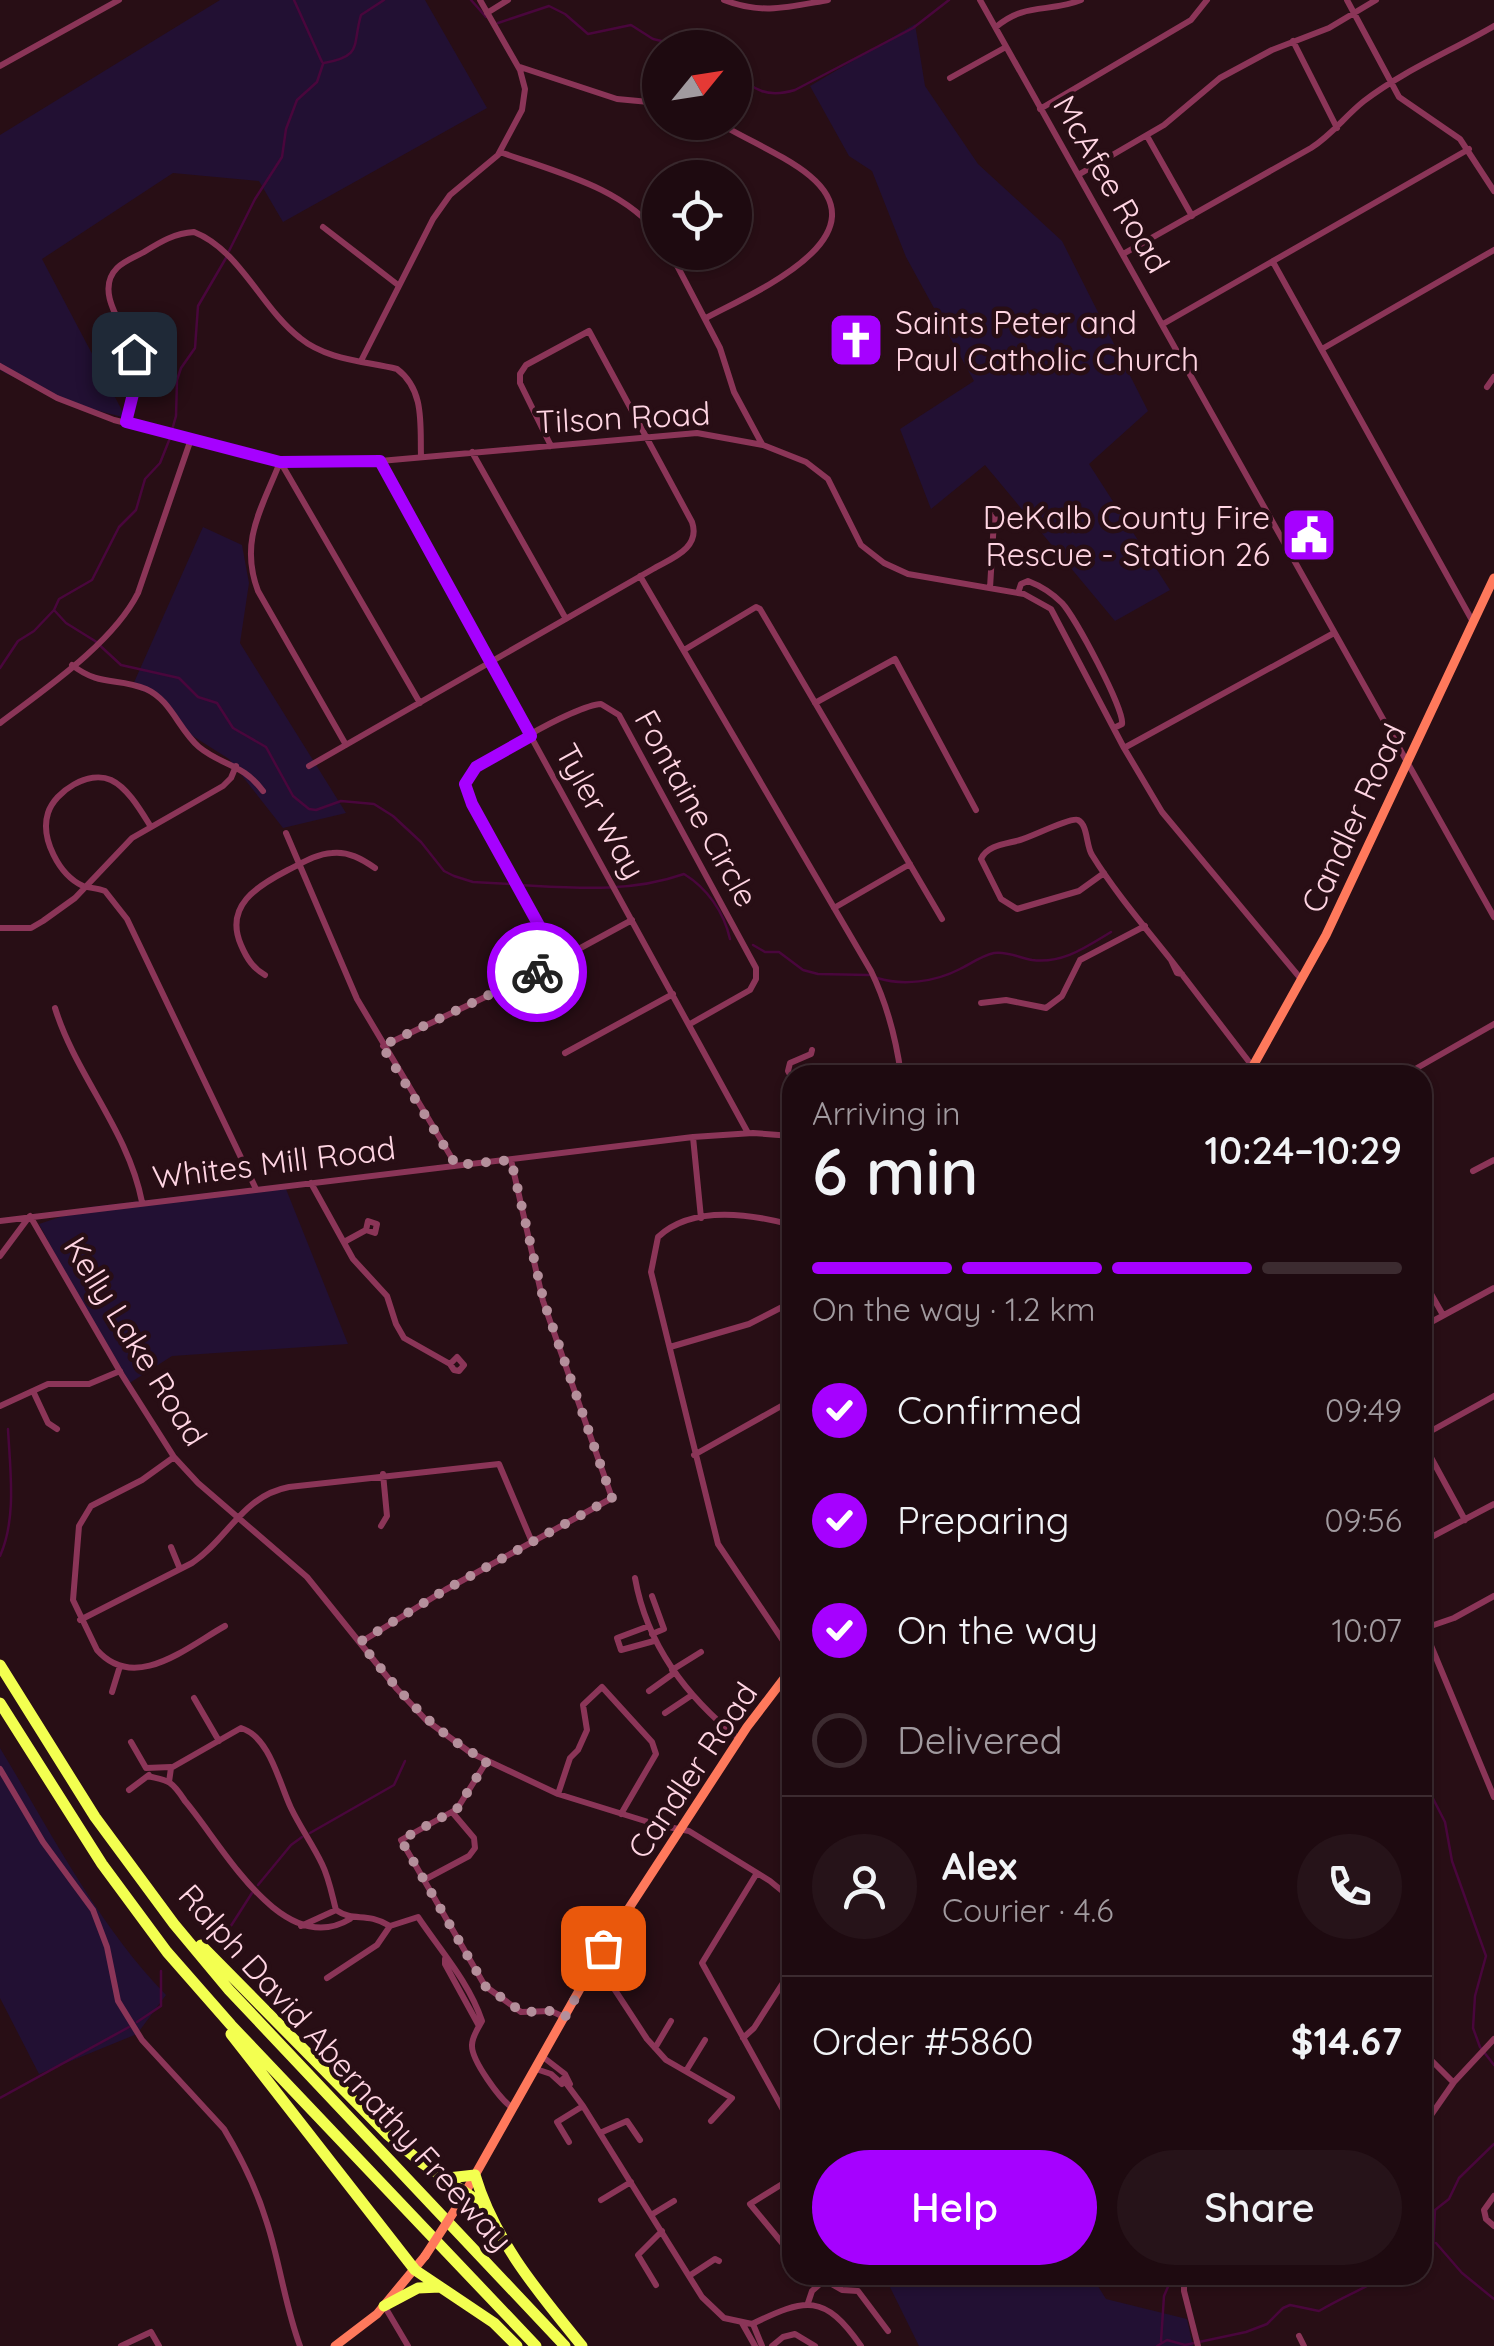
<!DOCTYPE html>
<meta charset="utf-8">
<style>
:root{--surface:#1e0a10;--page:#261319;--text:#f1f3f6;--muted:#a19a9f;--line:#3c2b30;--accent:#a601ff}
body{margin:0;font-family:Quicksand,sans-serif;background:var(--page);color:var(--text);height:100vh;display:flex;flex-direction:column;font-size:38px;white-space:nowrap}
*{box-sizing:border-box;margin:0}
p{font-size:32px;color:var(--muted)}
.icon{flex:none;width:55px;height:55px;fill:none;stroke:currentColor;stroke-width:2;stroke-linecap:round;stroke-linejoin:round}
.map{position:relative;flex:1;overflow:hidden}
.details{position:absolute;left:782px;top:1065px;width:650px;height:1220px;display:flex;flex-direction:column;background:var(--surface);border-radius:30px;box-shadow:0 2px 8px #0004,0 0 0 2px var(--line)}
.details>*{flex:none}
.needle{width:65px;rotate:60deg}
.tools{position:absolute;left:642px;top:30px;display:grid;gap:20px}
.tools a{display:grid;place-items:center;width:110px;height:110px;border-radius:50%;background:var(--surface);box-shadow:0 2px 8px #0004,0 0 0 2px var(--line);font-size:50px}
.pin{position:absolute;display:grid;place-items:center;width:85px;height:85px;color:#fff;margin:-42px;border-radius:20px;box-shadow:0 5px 15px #0006}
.courier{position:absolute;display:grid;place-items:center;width:100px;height:100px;margin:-50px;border:8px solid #a601ff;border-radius:50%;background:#fff;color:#222;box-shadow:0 2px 12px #0007}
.head em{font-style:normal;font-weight:600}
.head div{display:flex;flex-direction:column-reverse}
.head{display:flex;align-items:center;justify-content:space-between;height:170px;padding:0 30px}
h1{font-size:65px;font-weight:600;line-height:75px}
.bar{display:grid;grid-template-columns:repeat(4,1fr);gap:15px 10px;align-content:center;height:120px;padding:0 30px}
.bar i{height:12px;border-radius:8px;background:var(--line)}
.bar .selected{background:var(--accent)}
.bar p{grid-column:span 4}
.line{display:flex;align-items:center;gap:25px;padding:0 30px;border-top:2px solid var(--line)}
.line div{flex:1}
.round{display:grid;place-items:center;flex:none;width:105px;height:105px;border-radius:52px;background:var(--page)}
ol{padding:0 30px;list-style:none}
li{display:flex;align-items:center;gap:30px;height:110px}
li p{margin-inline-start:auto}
li .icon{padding:10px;border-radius:50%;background:var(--accent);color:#fff;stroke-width:4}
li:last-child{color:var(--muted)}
li i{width:55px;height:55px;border:5px solid var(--line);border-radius:50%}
.action{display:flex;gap:20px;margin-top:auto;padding:20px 30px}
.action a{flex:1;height:115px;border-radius:60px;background:var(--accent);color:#fff;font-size:40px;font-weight:600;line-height:115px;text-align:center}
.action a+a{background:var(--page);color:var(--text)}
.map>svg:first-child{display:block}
.green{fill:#221033}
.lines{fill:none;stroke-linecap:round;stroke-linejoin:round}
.stream{stroke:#49063c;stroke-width:2.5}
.minor{stroke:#8b3558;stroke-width:6}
.major{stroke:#ff795c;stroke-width:9}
.highway{stroke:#f3ff50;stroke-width:11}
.major-bridge{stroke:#ff795c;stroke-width:9}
.done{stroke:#b48f9b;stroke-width:10;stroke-dasharray:0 18}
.route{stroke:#a601ff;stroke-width:12}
.labels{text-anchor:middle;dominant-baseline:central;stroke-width:9;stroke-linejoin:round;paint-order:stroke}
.street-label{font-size:32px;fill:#ffd5e3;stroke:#280e15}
.poi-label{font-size:32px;fill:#ffd5e3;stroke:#280e15;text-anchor:start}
</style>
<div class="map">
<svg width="1494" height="2346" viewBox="0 0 1494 2346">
<rect width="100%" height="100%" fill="#280e15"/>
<!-- green -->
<path class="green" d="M 220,0 L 425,0 L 487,108 L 283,222 L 259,181 L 173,173 L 42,259 L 126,418 L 80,406 L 7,374 L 0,370 L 0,135 Z
M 915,24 L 925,86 L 978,164 L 1062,241 L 1148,411 L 1089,464 L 1170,590 L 1115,621 L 985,465 L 931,509 L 900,429 L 974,381 L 906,257 L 872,171 L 849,156 L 810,86 Z
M 203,527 L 242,545 L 249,583 L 240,643 L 346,813 L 283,828 L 229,759 L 188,733 L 163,699 L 132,687 Z
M 284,1184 L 348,1344 L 172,1356 L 125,1386 L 39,1224 L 90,1207 Z
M 0,1748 C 51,1832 97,1924 166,1995 L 137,2034 L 39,2074 L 0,1998 Z
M 896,2275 L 1091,2275 L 1106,2299 L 1187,2319 L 1193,2346 L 919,2346 L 887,2281 Z"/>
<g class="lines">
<!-- stream -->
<path class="stream" d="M 294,0 L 322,62
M 471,0 L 486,17
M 498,23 L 549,6 L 565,14 L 588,34 L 631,25 L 653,39 L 691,48
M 324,63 C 363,56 352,46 361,15 L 384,0
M 735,71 C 753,91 768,98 795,90 L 913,28 L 949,0
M 229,251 L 255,199 L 282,157 L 286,129 L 297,100 L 317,82 L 323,64
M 172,430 L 176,416 L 177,380 L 181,368 L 195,348 L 198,306 L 226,258
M 54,610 L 66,623 L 95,641 L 121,665 L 179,678 L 198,697 L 217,703 L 233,728 L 266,747 L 293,796 L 309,809 L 316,810 L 341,801 L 374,804 L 393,816 L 421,842 L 444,871 L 454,876 L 473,882 L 511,884
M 0,668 L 18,641 L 34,631 L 54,610 L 59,599 L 92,580 L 119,527 L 136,510 L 145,479 L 160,463 L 170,438
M 519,885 C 575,888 630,893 684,874 C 707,888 724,912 730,939
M 753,945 L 765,952 L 779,952 L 803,970 L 818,974 L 869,975
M 877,978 C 903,986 935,982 960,969 C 970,964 983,955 994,953 C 1008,951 1019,958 1032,960 C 1063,964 1086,947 1111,932
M 0,1556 C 17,1518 10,1469 8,1429
M 1422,1777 L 1445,1822 L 1452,1861 L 1486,1956 L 1475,1996 L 1473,2028 L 1480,2047 L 1494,2065
M 310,1833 L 394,1785 L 405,1761
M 258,1885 L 291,1845 L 302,1837
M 227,1932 L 252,1893
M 137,2022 L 161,2006 L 161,1971
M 0,2098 L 129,2027
M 1436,2243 L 1462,2273 L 1494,2299
M 1422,2255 L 1433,2250 L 1435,2210 L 1449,2199 L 1459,2178 L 1494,2144
M 1161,2341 L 1164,2296 L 1173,2275
M 1157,2346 L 1167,2340 L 1185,2345 L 1246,2332 L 1267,2324 L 1283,2308 L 1290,2305 L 1319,2311 C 1342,2297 1365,2288 1388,2275"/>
<!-- minor -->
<path class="minor" d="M 724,0 C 762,15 789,7 828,0
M 980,0 L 1494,917
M 1347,0 L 1399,97 L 1460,139 L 1494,191
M 487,13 L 508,0
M 996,27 C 1025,2 1049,13 1081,0
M 1293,41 L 1337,128
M 0,66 L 119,0
M 520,67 L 617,99 L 660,103
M 950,78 L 1006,47
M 1040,109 L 1191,20 L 1207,0
M 1147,136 L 1192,216
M 500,152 C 555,172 623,187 660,236
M 1078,175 L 1164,125 L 1220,78 L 1272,50 L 1329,28 L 1376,0
M 323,227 L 398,285
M 670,252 L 720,348 L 734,392 L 762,444
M 1123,254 L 1311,148 C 1332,135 1345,116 1364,101 C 1403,71 1451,51 1494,26
M 1273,262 L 1473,622
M 706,318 C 748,295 885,239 810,176 C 786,156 745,139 717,122
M 1163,324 L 1469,149
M 1322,349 L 1494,250
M 361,361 L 433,219 L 450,195 L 498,155 L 522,110 L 525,89 L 520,70 L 480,0
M 0,366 L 57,398 L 114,420 L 280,462 L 380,461 L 697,433 L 763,445 L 806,462 L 828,479 L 861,545 L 884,563 L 908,574 L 1024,594 L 1051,609 L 1124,748 L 1162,812 L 1301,979
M 1487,387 L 1494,377
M 126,423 C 132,405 141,380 137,362 C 132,335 91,294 117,268 C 124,261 135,257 144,252 C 160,242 175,233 194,232 C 240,250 262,309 300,338 C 327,360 364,361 397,369 C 425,390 420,425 421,456
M 472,452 L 566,619
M 380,461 L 748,1133
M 280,462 C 262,508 239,541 258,591 L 346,745
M 281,463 L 420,703
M 640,576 L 871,971 C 887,1004 896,1038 901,1075
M 990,588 L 994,520 L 989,513 L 994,507 L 999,507 L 1004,513 L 1001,519 L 994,520
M 1018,593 L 1021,584 L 1028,581 C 1041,586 1052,593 1062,603 C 1075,617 1125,710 1122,724 L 1114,728
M 684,650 L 756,607 L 760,609 L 942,919
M 72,665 C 100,687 117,677 146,689 C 171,700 179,730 199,747 C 222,766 242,763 263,791
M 815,703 L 895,659 L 976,810
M 0,723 C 45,689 113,643 138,593 L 191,439
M 1124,748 L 1334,633
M 309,766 L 653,569 C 672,558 701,548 692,522 L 589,331 L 526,365 L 520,374 L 520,383 L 551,446
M 151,827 C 141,811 128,788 111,780 C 89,770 55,791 48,813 C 40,838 59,875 83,886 C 89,888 98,888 105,891 L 127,919 L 256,1189
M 286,833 L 357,999 L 456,1165
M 1104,873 L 1079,891 L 1017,909 L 1001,899 L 981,859 C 987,845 1006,844 1020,840 C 1031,837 1071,817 1078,820 C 1088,825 1086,846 1092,855 C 1115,892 1144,926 1171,960
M 834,908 L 910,864
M 0,928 L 31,928 L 43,921 L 75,898 L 132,838 L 223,786 L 231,778 L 236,766
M 558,960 L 471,804 L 465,784 C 474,762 576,705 601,704 L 619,715 L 756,968 L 756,979 L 750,990 L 690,1024
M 1182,974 L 1177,973 L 1171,960 L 1253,1067
M 265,975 C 253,968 247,959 241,945 C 224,906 257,886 288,870 C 302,863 316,854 332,853 C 348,851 362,859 375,868
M 981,1003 L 1006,1000 L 1046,1008 L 1062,996 L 1080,960 L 1145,926
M 55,1008 C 76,1076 128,1130 142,1202
M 383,1046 L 529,976 L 632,920
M 565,1053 L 673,994
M 1417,1068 L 1494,1024
M 792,1078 L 788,1071 L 790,1063 L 811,1054 L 812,1050
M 693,1137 L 701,1218
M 1473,1171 L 1494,1160
M 311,1183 L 353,1259 L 387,1296 L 396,1324 L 404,1338 L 450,1364 L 454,1370 L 459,1371 L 464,1365 L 457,1357 L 450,1364
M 30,1216 L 122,1375 L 174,1457 L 198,1483 L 307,1577 L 397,1689 L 426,1720 L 471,1753 L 558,1794 L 658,1825 L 689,1831 L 770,1881 L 792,1899
M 0,1221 L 693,1137 L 753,1133 L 792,1136
M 792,1225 C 751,1214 692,1205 658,1237 L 651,1272 L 718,1544 L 792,1654
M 344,1242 L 366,1230 L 375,1233 L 377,1224 L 368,1221 L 366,1230
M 0,1256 L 29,1217
M 1422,1278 L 1443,1315
M 1422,1327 L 1494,1288
M 670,1347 L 749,1324 L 792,1302
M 33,1391 L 48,1423 L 57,1429
M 0,1406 L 48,1384 L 89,1384 L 120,1371
M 1422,1436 L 1494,1396
M 1422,1441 L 1465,1520
M 694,1455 L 792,1400
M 174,1457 L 142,1480 L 91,1506 L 79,1526 L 73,1600 L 97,1650 C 135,1693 187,1647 225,1626
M 381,1526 L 387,1516 L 383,1474
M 1422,1542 L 1494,1504
M 171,1547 L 180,1569
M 635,1578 C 647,1645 686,1696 739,1739
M 80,1620 L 192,1563 C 228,1539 242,1496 289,1487 L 499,1464 L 532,1542
M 1422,1624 L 1494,1797
M 649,1626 L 617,1638 L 621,1650 L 654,1641
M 1425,1628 L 1454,1618 L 1494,1596
M 652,1634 L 664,1629 L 652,1596
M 361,1642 L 445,1590 L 612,1498 L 543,1301 L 511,1160
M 672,1670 L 701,1652
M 781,1683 L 792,1693
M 649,1691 L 674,1673
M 112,1692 L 120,1666
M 194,1698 L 219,1741
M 665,1713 L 692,1695
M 131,1742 L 146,1768 L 171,1767
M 487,1761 L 457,1809 L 401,1840 L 485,1986 L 521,2012 L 551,2011 L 564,2017
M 0,1769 L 43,1842 L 93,1910 L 107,1947 L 118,2001 L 142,2040 L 224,2129 C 242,2159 257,2190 267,2223 C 280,2263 285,2306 300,2346
M 148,1776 C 155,1778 165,1779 170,1783 C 176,1787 181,1795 185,1801 C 222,1844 282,1960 350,1919
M 169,1782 L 171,1768 L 241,1728 C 270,1737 279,1783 291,1808 C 300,1827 313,1845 322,1864 C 329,1878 332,1895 336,1910
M 129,1790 L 149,1775
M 558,1794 L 570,1758 L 578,1750 L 587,1730 L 583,1705 L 602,1687 L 652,1742 L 656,1754 L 621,1814
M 757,1873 L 702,1963 L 792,2126
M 424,1880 L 469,1856 L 475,1848 L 474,1838 L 452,1812
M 301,1926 L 336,1910 C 355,1923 365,1911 390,1926 L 418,1917 C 440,1950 469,1982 482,2021 C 478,2028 472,2037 472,2045 C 471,2060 501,2101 513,2108
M 445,1959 L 445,1964 L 479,2026
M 596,1961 L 647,2039 L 666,2060 L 732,2098 L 711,2121
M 327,1978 L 377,1945 L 390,1926
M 743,2038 L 754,2028 L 788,1975
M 655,2048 L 671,2021
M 1422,2051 L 1453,2082
M 543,2057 L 565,2074 L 570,2084
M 536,2069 L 551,2074 L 562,2084
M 686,2071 L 705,2040
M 563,2079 L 583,2106 L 702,2297 L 724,2318 L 752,2324
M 1422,2128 L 1454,2082 L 1494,2039
M 600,2133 L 627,2121 L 640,2140
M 569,2142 L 557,2122 L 583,2106
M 792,2178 L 750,2204 L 792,2255
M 1494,2196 L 1484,2210 L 1486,2219 L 1494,2226
M 601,2200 L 631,2182
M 651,2215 L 674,2201
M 816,2275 L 842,2290 L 858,2291 L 888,2331
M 1184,2275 L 1184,2291 L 1198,2346
M 1194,2275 L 1219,2275
M 689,2276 L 715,2259 L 719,2261
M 656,2285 L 638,2255 L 662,2231
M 808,2303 L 812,2291 L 830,2275
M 385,2307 L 408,2346
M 742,2323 L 755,2346
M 752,2324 C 806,2298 824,2293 861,2346
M 753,2324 L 762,2346
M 151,2332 L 159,2346
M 1299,2336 L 1304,2346
M 121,2346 L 151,2332
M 772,2346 L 783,2337 L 795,2334 L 815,2346"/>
<!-- major -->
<path class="major" d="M 1248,1075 L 1326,935 L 1494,578
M 457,2207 L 603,1948 L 747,1727 L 792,1668
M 335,2346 L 377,2314 L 425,2256"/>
<!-- highway -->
<path class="highway" d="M 0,1665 L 95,1817 L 174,1924 L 229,1990 L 565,2346
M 0,1703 L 102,1864 L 167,1952 L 231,2025 L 536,2346
M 201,1945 L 387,2134 L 422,2163 L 484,2205
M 231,2034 L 415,2270 L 494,2323 L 517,2346
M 448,2178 L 475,2175 C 495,2242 539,2293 582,2346
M 384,2306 L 418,2288 L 440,2287"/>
<!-- major-bridge -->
<path class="major-bridge" d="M 425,2256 L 457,2207"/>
</g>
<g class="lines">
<!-- done -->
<path class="done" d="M 537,972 L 382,1046 L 456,1165 L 511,1160 L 544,1302 L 612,1498 L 445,1590 L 360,1642 C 397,1690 433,1733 487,1761 L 457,1809 L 401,1840 L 485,1986 L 522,2012 L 552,2011 L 565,2017 L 603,1948"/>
<!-- route -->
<path class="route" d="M 134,354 L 138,374 L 126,422 L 280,462 L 380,461 L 531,736 L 476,767 L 465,784 L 472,804 L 558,960 L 537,972"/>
</g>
<!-- icons -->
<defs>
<g id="church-square" transform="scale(2.875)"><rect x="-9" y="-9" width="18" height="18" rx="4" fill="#a601ff" stroke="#280e15"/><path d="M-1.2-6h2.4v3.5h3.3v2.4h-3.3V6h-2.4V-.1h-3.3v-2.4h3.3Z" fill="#fff"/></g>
<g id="civic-square" transform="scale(2.875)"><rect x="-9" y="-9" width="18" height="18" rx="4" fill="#a601ff" stroke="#280e15"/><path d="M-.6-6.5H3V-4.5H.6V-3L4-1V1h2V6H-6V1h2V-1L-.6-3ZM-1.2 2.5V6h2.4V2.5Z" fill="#fff"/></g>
</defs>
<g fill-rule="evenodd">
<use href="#church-square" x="856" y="340"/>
<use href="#civic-square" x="1309" y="535"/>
</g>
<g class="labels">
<!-- street labels -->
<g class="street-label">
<text transform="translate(1112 184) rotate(60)">McAfee Road</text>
<text transform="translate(623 417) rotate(-3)">Tilson Road</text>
<text transform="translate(697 808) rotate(61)">Fontaine Circle</text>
<text transform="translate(601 811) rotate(61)">Tyler Way</text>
<text transform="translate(1353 818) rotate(-65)">Candler Road</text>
<text transform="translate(274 1162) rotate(-7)">Whites Mill Road</text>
<text transform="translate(136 1341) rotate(58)">Kelly Lake Road</text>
<text transform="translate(692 1770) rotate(-56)">Candler Road</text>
<text transform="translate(346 2067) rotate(48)">Ralph David Abernathy Freeway</text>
</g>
<!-- poi labels -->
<g class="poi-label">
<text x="895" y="322">Saints Peter and<tspan x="895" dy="37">Paul Catholic Church</tspan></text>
<text x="1270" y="517" text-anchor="end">DeKalb County Fire<tspan x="1270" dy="37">Rescue - Station 26</tspan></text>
</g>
</g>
</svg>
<div class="tools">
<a><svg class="needle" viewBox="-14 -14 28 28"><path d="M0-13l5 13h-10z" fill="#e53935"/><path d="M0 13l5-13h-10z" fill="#a19a9f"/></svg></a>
<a><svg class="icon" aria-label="locate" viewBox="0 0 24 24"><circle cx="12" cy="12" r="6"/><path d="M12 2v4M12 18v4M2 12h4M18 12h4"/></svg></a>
</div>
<div class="pin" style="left:603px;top:1948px;background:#ea580c"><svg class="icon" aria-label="bag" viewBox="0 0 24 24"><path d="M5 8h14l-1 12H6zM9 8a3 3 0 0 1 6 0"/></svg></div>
<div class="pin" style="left:134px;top:354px;background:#1f2937"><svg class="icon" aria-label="home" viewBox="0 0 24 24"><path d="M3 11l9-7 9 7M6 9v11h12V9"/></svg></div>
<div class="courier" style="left:537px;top:972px"><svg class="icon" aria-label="bike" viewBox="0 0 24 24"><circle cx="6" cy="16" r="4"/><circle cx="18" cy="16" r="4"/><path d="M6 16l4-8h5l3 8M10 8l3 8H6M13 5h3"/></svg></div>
<section class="details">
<div class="head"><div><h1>6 min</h1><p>Arriving in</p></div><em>10:24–10:29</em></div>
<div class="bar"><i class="selected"></i><i class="selected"></i><i class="selected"></i><i></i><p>On the way · 1.2 km</p></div>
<ol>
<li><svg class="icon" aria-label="check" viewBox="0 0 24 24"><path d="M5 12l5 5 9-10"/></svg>Confirmed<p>09:49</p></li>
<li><svg class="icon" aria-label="check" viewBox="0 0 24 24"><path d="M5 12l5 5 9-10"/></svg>Preparing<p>09:56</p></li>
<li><svg class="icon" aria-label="check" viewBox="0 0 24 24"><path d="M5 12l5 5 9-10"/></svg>On the way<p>10:07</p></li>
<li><i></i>Delivered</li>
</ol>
<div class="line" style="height:180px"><a class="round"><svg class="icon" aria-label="person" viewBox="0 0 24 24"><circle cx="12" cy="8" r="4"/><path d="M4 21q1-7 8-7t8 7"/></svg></a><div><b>Alex</b><p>Courier · 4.6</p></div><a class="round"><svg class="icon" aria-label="phone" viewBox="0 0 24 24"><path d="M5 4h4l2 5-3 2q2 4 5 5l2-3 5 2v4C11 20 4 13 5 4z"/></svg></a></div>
<div class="line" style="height:130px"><div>Order #5860</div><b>$14.67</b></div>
<div class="action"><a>Help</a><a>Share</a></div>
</section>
</div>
